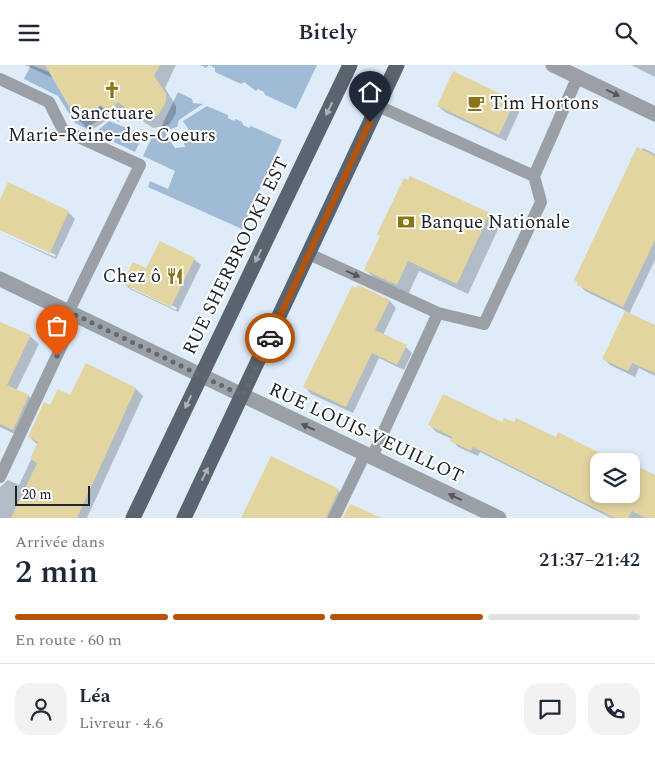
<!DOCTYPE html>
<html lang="fr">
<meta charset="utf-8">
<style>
:root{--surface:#fff;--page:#f2f2f3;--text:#1f2937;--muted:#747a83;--line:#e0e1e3;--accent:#b45309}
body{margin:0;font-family:Spectral,serif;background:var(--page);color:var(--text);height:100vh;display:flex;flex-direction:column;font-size:19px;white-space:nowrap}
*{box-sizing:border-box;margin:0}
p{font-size:16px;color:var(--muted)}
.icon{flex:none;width:28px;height:28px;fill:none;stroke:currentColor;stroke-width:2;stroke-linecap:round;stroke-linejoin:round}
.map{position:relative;height:453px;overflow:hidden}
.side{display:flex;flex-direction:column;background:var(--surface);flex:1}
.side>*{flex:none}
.controls{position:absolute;left:590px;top:388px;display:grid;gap:10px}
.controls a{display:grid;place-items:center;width:50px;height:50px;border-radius:10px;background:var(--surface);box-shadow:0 2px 8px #0003;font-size:25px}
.scale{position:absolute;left:15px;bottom:12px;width:75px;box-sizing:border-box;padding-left:5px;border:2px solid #202429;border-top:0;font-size:14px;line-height:18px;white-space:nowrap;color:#202429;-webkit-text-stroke:4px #fff;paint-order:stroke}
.pin{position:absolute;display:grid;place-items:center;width:42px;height:42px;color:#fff;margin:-51px -21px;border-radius:50% 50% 50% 0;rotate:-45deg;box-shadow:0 0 5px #0007}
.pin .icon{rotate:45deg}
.courier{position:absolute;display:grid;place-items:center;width:50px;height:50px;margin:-25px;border:4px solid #b45309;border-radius:50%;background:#fff;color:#222;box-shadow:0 1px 6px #0007}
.overview em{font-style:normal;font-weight:600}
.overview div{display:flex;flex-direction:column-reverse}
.overview{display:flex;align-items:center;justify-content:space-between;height:85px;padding:0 15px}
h1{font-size:32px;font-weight:600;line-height:38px}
.bar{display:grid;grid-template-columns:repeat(4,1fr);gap:8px 5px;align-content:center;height:60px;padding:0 15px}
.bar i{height:6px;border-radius:4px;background:var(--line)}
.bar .current{background:var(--accent)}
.bar p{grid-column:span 4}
.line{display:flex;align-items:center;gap:12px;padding:0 15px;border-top:1px solid var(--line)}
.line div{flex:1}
.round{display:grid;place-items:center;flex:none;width:52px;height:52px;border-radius:15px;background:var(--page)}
header{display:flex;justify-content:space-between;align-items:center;height:65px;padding:0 15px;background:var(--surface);font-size:22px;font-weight:600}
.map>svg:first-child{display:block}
.green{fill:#a0bbd6}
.shadow{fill:#0003;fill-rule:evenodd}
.building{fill:#e3d5a0}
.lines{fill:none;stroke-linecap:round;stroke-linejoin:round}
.lane{stroke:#9ba0a6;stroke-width:12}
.street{stroke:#9ba0a6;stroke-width:15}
.primary{stroke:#5b646e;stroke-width:15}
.oneway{fill:#51565b}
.oneway2{fill:#adb2b6}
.done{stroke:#626a71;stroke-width:5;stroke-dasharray:0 9}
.route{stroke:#b45309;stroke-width:6}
.labels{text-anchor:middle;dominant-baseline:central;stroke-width:4;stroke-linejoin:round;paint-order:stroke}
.poi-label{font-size:19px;fill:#202429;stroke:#fff;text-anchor:start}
.street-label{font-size:19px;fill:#202429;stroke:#fff}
</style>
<header><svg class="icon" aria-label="menu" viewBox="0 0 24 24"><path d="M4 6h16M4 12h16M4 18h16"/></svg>Bitely<svg class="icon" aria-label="search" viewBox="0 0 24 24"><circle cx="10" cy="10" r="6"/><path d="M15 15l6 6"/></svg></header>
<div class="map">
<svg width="655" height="453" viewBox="0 0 655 453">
<rect width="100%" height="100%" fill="#deebf8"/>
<!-- green -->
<path class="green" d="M 31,0 L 49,7 L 78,56 L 101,41 L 107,47 L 87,64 L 75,58 L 58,31 L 24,14 Z
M 200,0 L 317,0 L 296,44 L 265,30 L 264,27 L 258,24 L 256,26 L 244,17 L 241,19 L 215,7 L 215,3 L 209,0 L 206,3 Z
M 178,27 L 192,34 L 193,38 L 203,39 L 179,55 L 177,62 L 167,65 L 166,70 L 175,83 L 185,82 L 183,74 L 192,70 L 183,56 L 207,41 L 228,50 L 228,53 L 234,56 L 236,54 L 242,57 L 243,60 L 249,63 L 251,61 L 282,75 L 242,164 L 148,122 L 150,116 L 168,124 L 175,106 L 143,91 L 152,72 L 156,73 Z
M 109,56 L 132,65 L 133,69 L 141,74 L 135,87 L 95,68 Z"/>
<!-- shadow -->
<path class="shadow" d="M 25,0 L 176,0 L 165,23 L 176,41 L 176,48 L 169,60 L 153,63 L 129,47 L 119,57 L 113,51 L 90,66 L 79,55 L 55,14 Z
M 631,0 L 655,0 L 655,12 Z
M 454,8 L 515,37 L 521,43 L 506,76 L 445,47 L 438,41 Z
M 643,83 L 655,89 L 655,195 L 629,249 L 655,261 L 655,311 L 639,303 L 635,312 L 610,300 L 604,294 L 626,246 L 585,226 L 575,214 Z
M 9,119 L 68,147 L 75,154 L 56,194 L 0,168 L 55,192 L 56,190 L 0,164 L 0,139 Z
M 489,149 L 500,160 L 468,229 L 419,206 L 408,230 L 377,216 L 366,205 Z
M 194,194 L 201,200 L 178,247 L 130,224 L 124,218 L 147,205 ZM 130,220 L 177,243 L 176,245 L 130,223 Z
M 358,222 L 390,236 L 396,243 L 383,270 L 406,282 L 412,288 L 404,305 L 379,293 L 353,348 L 311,329 L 305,322 Z
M 0,258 L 30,271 L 39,279 L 16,326 L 29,331 L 37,340 L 21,372 L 0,362 Z
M 86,300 L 136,324 L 143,331 L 87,453 L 0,453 L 0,416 L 0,422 L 8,415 L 19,420 L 38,380 L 29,372 L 51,342 L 71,331 Z
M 503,359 L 557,373 L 611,395 L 613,391 L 624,396 L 599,396 L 599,429 L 631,429 L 655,411 L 655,453 L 611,453 L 480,387 L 478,391 L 458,382 L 452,374 L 436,367 L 430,360 Z
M 338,425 L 348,434 L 339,453 L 242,453 Z"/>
<!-- building -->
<path class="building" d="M 45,0 L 160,0 L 154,11 L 166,28 L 166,37 L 158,50 L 150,53 L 134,50 L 118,37 L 108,47 L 101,40 L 78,56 Z
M 453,6 L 515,36 L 499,70 L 437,41 Z
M 637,82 L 655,91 L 655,175 L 623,242 L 577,220 L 578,217 L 574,215 Z
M 410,111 L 490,148 L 457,219 L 408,196 L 397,220 L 364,205 L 380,171 L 377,169 L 388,146 L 404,113 L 408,115 Z
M 8,117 L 69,146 L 50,188 L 0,165 L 0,135 Z
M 160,176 L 195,193 L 171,242 L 122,218 L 133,197 L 146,203 Z
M 358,220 L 390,235 L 375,265 L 407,280 L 397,300 L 372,288 L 346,342 L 303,322 L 352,221 L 356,223 Z
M 625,246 L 655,260 L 655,308 L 632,298 L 628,306 L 602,294 Z
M 0,257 L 31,270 L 7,320 L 29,330 L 13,365 L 0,359 Z
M 86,298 L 136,323 L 77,453 L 11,453 L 37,398 L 30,394 L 38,377 L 28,372 L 44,337 L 50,340 L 58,324 L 70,330 Z
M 443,329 L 502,357 L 504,353 L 514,357 L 516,353 L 556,372 L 558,367 L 610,393 L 612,389 L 627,396 L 599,396 L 599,429 L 631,429 L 631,398 L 655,410 L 655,453 L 646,453 L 632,446 L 628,453 L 615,453 L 473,382 L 471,386 L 450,376 L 452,372 L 428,360 Z
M 271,391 L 339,424 L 326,453 L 241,453 Z
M 350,439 L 382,453 L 343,453 Z"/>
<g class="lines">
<!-- lane -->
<path class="lane" d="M 0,14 L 49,37 L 63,65 L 140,100 L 69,246
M 378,41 L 534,111
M 309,189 L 438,248
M 372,392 L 438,248 L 484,259 L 541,137 L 534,111 L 578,11
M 0,412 L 76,250
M 334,453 L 365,389"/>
<!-- street -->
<path class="street" d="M 553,0 L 655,49
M 0,214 L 499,453"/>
<!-- primary -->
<path class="primary" d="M 133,453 L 350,0
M 184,453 L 397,0"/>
</g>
<!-- one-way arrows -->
<defs><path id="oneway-solid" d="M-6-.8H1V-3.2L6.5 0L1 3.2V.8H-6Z" transform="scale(1.25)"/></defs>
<g class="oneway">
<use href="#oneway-solid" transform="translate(613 28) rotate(26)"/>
<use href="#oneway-solid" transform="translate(353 209) rotate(24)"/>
<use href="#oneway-solid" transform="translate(308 362) rotate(-155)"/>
<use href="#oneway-solid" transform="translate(455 432) rotate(-155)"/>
</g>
<g class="oneway2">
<use href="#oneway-solid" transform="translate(329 44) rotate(116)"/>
<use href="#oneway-solid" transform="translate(258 191) rotate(116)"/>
<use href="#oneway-solid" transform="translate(188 337) rotate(115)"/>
<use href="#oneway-solid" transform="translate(205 409) rotate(-64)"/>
</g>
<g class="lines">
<!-- done -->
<path class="done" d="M 57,291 L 76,250 L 243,331 L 270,273"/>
<!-- route -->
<path class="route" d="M 270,273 L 370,57"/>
</g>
<!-- icons -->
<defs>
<g id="church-bare" transform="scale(1.35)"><path d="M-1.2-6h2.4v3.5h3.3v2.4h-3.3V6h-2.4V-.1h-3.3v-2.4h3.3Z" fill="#8a7418" stroke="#fff" stroke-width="2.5" paint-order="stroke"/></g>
<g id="cafe-bare" transform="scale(1.35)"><path d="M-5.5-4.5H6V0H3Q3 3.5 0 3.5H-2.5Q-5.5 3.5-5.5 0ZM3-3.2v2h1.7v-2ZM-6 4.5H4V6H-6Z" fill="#8a7418" stroke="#fff" stroke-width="2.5" paint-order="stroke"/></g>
<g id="bank-bare" transform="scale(1.35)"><path d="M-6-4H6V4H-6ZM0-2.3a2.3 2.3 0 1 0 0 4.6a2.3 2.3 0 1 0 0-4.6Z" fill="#8a7418" stroke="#fff" stroke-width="2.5" paint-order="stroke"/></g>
<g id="restaurant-bare" transform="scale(1.35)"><path d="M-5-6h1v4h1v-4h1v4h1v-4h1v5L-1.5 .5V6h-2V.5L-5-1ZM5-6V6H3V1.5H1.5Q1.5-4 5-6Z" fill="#8a7418" stroke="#fff" stroke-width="2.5" paint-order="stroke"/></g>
</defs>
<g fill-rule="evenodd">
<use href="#church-bare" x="112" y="25"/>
<use href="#cafe-bare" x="476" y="38"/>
<use href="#bank-bare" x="406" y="157"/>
<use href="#restaurant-bare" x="175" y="211"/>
</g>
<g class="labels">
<!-- poi labels -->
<g class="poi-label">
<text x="490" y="38">Tim Hortons</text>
<text x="112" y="48" text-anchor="middle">Sanctuare<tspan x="112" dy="22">Marie-Reine-des-Coeurs</tspan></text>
<text x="420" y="157">Banque Nationale</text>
<text x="161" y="211" text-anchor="end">Chez ô</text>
</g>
<!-- street labels -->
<g class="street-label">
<text transform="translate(236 191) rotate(-64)">RUE SHERBROOKE EST</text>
<text transform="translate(366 368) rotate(25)">RUE LOUIS-VEUILLOT</text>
</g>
</g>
</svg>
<div class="controls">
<a><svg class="icon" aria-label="layers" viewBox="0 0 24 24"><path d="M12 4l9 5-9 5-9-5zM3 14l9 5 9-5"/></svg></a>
</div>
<div class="scale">20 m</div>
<div class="pin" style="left:57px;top:291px;background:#ea580c"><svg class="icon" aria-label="bag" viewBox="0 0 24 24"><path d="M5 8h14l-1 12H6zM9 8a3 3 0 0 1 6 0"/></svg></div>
<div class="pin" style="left:370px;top:57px;background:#1f2937"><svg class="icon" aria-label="home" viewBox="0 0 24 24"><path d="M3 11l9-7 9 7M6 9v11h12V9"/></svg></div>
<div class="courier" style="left:270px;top:273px"><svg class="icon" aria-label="car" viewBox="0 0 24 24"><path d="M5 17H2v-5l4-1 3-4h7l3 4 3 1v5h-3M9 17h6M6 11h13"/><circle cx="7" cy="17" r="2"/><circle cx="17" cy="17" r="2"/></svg></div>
</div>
<section class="side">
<div class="overview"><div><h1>2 min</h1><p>Arrivée dans</p></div><em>21:37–21:42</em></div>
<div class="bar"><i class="current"></i><i class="current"></i><i class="current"></i><i></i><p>En route · 60 m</p></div>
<div class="line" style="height:90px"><a class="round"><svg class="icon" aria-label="person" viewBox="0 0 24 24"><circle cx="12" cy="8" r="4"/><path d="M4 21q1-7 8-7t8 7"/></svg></a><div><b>Léa</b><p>Livreur · 4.6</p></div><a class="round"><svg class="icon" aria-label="chat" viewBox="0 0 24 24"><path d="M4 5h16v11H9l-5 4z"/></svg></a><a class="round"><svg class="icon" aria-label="phone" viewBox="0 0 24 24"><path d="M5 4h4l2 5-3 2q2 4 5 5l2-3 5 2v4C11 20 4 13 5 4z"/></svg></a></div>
</section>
